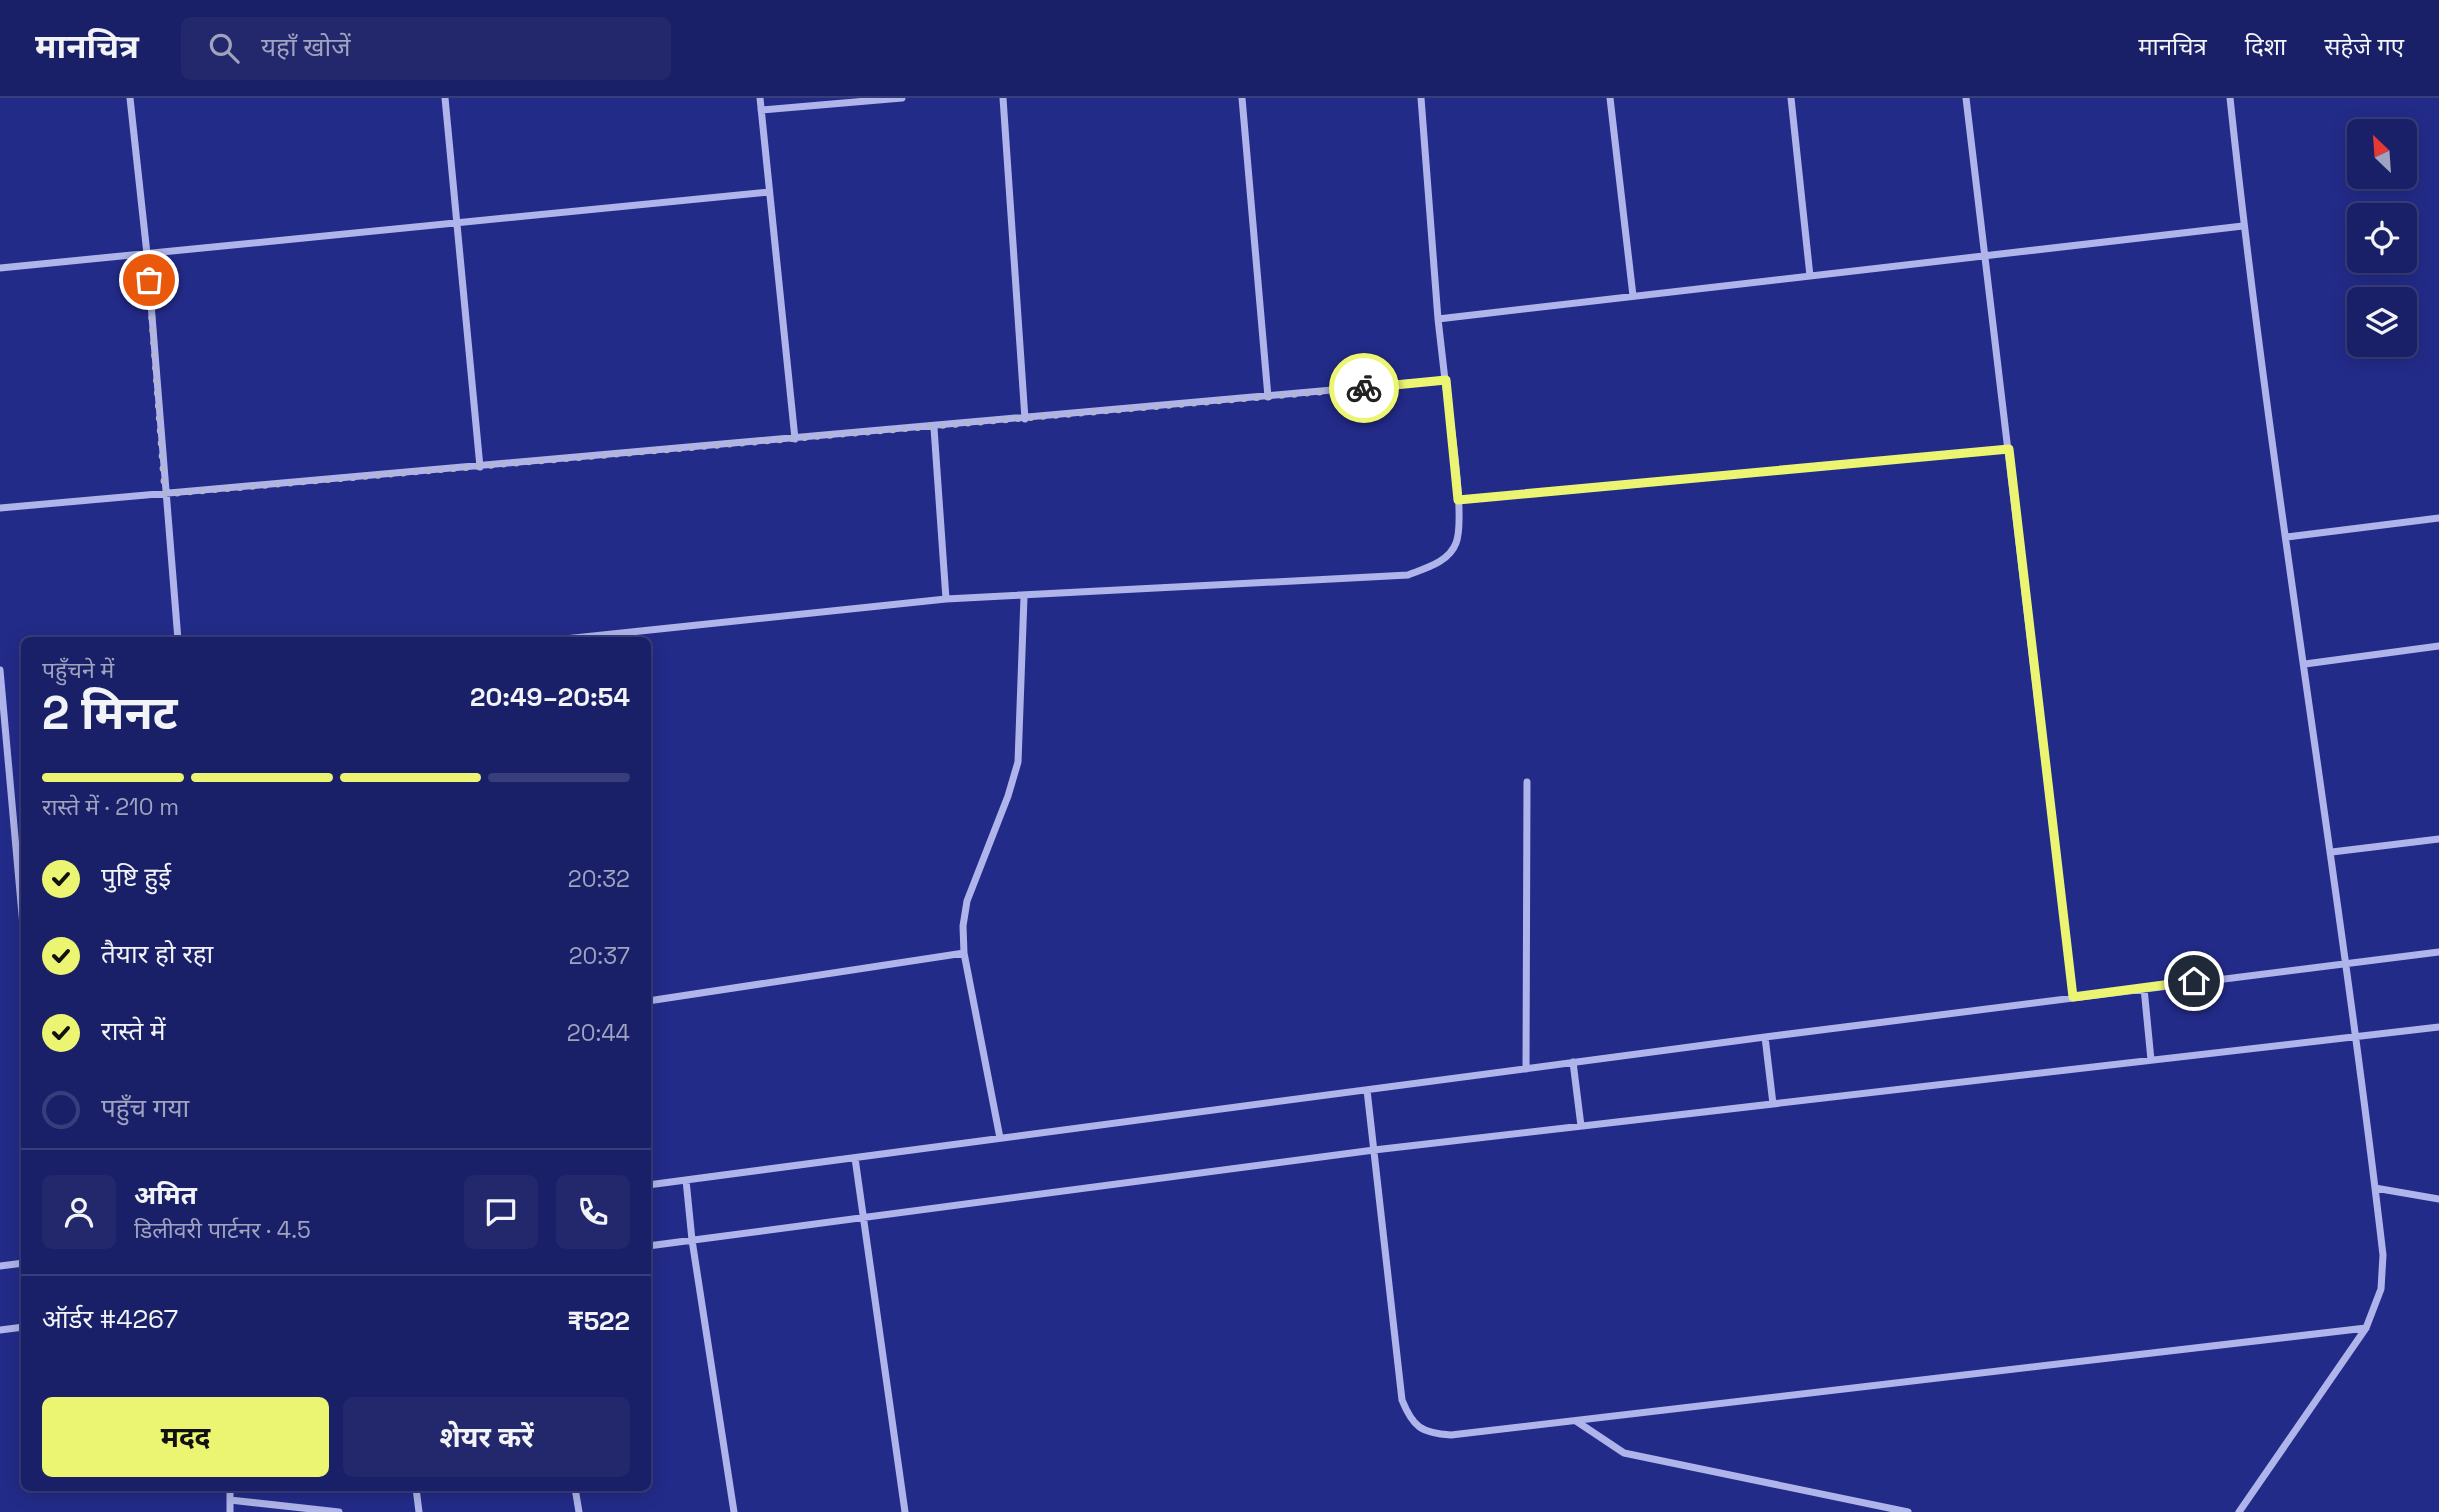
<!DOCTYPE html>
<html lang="hi">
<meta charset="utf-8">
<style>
:root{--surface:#1a2067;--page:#23286d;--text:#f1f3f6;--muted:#9fa3c0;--line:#383e7b;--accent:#ecf572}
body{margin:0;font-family:"Space Grotesk","Noto Sans Devanagari",sans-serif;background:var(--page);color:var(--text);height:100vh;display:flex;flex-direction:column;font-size:26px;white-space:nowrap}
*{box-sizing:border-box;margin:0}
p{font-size:23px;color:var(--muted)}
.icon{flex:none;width:38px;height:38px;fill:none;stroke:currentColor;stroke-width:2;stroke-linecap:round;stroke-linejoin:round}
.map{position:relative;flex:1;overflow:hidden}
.details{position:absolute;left:21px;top:539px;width:630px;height:854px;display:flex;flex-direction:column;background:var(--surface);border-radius:10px;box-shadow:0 4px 18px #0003,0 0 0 2px var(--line)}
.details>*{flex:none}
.needle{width:46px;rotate:335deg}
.tools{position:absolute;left:2347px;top:21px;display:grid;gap:14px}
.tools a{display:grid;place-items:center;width:70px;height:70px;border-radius:10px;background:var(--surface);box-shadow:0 4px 18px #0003,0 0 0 2px var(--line);font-size:35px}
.pin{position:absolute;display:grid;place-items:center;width:60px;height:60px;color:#fff;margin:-30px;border:4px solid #fff;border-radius:50%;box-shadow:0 2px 7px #0007}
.courier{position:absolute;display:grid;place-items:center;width:70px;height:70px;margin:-35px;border:5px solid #ecf572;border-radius:50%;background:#fff;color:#222;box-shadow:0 2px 9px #0007}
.headline em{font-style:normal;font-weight:700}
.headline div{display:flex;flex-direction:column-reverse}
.headline{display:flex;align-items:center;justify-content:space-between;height:119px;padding:0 21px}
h1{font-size:46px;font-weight:700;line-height:52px}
.bar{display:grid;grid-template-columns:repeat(4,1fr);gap:10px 7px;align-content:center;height:84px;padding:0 21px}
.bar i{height:9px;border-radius:5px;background:var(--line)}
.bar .active{background:var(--accent)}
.bar p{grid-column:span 4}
.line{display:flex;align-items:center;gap:18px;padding:0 21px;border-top:2px solid var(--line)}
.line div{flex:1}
.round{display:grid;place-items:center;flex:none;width:74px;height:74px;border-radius:10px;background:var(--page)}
ol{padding:0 21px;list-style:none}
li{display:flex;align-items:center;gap:21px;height:77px}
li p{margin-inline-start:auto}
li .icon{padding:7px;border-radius:50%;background:var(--accent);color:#111;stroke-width:4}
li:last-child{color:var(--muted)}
li i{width:38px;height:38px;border:4px solid var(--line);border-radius:50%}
.primary-button{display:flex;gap:14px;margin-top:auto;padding:14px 21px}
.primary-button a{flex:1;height:80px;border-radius:10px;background:var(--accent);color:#111;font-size:28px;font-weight:700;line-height:80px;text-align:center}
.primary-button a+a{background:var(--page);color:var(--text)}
header{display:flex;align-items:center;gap:42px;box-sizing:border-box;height:98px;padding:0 35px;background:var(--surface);border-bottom:2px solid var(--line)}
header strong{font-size:33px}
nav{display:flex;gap:38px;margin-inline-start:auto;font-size:24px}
.search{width:490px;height:63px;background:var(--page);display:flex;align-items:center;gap:18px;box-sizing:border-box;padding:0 24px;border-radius:10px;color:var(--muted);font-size:26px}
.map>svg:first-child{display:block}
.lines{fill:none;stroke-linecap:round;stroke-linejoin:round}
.street{stroke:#afb5ea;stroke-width:7}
.done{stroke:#b2b5d6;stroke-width:7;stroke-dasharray:0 12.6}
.route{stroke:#ecf572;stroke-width:9}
</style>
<header>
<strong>मानचित्र</strong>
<div class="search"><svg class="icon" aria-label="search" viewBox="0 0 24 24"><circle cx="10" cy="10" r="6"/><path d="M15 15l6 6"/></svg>यहाँ खोजें</div>
<nav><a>मानचित्र</a><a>दिशा</a><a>सहेजे गए</a></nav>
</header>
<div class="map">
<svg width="2439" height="1414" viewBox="0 0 2439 1414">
<rect width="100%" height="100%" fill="#232b89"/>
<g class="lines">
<!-- street -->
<path class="street" d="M 130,0 L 147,156 L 178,542
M 445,0 L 480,369
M 760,0 L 795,341
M 1003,0 L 1025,321
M 1242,0 L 1268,299
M 1421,0 L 1438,221
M 1610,0 L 1633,198
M 1791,0 L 1810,178
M 1966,0 L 2073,899
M 2230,0 C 2271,387 2338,770 2383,1157 L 2381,1191 L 2366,1230 L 2239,1414
M 761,12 L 902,0
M 0,170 L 769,94
M 934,330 L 946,501
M 1458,402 L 2009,351
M 0,410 L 1445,282 L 1438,221 L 2243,128
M 2287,439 L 2439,420
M 555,542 L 946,501 L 1408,477 C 1426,470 1449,464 1456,445 C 1466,421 1449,314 1445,282
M 2305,566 L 2439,548
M 0,572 L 24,839
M 2332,754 L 2439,741
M 2144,890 L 2151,962
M 648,903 L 964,855
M 1765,939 L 1773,1006
M 1573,964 L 1581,1028
M 1526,971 L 1527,684
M 1367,992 L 1402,1302 C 1413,1329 1421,1335 1451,1337 L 2366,1230
M 1000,1040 L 964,855 L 963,828 L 967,803 L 1008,698 L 1018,664 L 1024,499
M 855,1060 L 905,1414
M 686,1082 L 692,1142 L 734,1414
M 648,1087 L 1765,939 L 2439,854
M 2375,1090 L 2439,1101
M 648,1148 L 1374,1052 L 2439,929
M 0,1168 L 24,1165
M 0,1232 L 24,1229
M 1576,1323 L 1624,1355 L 1908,1414
M 416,1390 L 419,1414
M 575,1390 L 579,1414
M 230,1402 L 339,1414
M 230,1414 L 230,1390"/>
</g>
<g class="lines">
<!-- done -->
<path class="done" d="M 149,182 L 165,396 L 1364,290"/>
<!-- route -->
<path class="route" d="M 1364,290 L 1446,282 L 1458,402 L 2009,351 L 2073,899 L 2194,883"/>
</g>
</svg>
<div class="tools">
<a><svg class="needle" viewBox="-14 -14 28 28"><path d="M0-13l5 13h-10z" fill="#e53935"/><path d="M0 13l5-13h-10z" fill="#9fa3c0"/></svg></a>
<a><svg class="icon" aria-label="locate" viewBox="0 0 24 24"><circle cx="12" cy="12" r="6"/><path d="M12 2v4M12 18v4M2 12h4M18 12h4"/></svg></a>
<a><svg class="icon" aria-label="layers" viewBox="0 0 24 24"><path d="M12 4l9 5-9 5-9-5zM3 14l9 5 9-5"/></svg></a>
</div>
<div class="pin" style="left:149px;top:182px;background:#ea580c"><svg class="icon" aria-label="bag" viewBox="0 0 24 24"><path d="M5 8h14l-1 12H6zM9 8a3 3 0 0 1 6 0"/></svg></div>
<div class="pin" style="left:2194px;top:883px;background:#1f2937"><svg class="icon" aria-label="home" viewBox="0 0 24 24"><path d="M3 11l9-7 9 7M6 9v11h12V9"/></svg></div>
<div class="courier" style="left:1364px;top:290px"><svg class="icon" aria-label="bike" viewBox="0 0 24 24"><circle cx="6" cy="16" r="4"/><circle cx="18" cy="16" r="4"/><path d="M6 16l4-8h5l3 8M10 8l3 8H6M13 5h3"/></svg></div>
<section class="details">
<div class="headline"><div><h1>2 मिनट</h1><p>पहुँचने में</p></div><em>20:49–20:54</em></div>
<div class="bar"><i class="active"></i><i class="active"></i><i class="active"></i><i></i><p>रास्ते में · 210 m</p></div>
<ol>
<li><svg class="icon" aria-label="check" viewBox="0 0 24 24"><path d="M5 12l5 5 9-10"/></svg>पुष्टि हुई<p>20:32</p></li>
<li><svg class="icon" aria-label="check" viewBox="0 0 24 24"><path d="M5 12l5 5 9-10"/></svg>तैयार हो रहा<p>20:37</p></li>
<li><svg class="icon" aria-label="check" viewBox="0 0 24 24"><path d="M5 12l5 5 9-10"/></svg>रास्ते में<p>20:44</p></li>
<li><i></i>पहुँच गया</li>
</ol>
<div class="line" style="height:126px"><a class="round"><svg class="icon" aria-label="person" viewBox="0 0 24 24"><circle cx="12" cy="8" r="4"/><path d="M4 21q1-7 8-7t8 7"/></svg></a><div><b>अमित</b><p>डिलीवरी पार्टनर · 4.5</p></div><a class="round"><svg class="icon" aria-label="chat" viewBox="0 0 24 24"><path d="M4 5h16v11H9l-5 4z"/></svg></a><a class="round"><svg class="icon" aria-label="phone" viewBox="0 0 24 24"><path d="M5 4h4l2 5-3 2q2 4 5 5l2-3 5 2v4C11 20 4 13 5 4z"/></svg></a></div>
<div class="line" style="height:91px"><div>ऑर्डर #4267</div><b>₹522</b></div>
<div class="primary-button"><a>मदद</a><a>शेयर करें</a></div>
</section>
</div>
